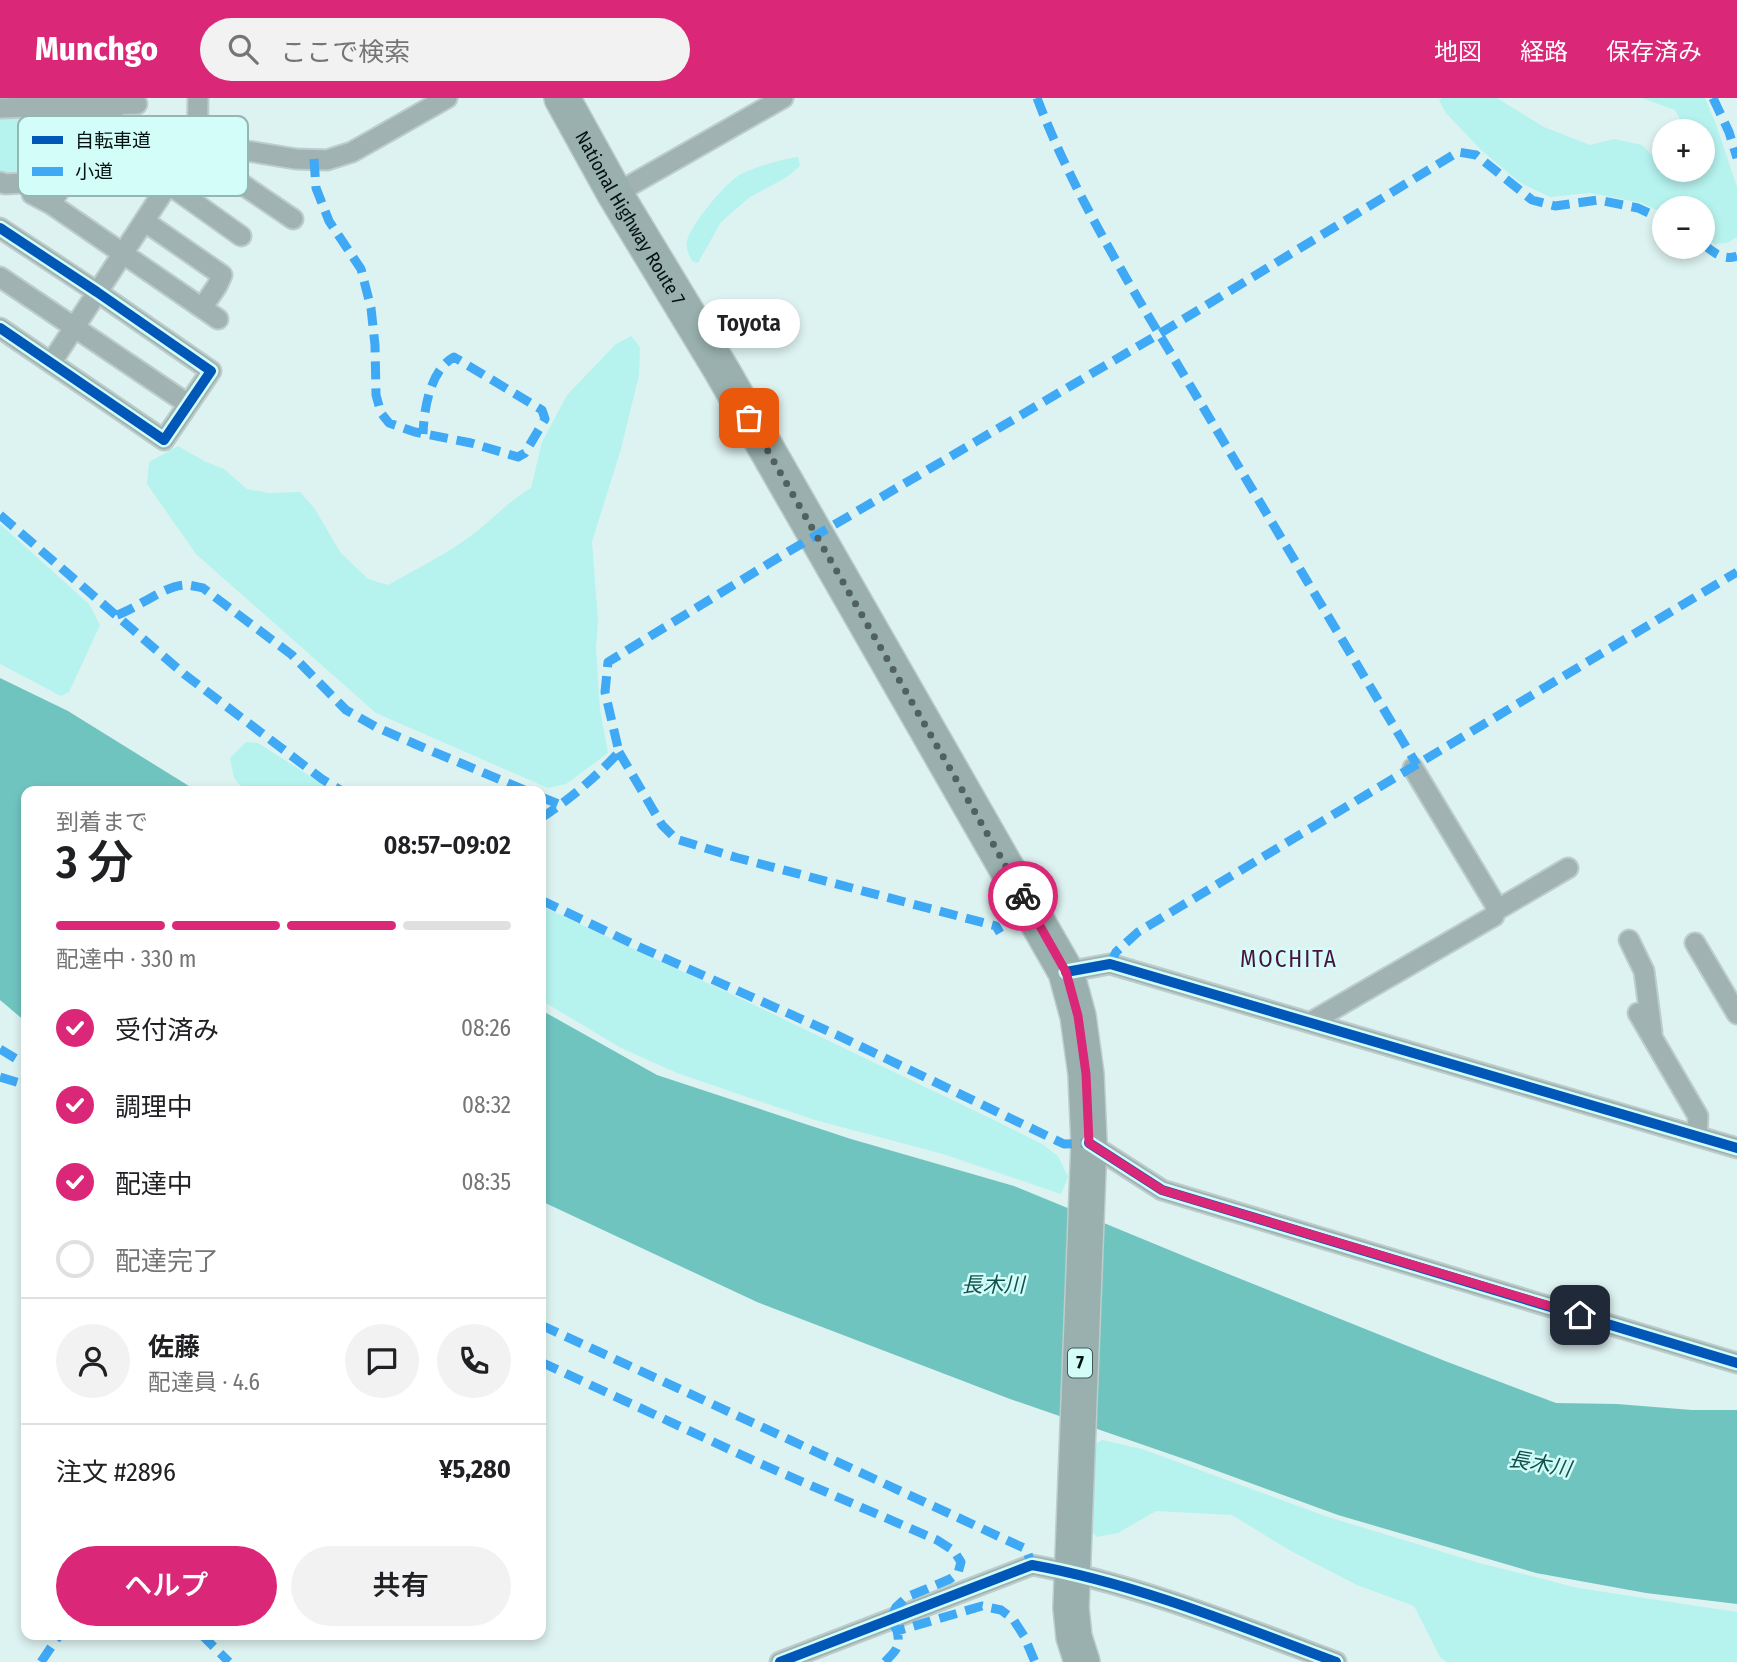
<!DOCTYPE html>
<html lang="ja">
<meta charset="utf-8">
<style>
:root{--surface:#fff;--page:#f2f2f2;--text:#202124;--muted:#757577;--line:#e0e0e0;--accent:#db2777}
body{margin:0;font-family:"Fira Sans Condensed","Noto Sans JP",sans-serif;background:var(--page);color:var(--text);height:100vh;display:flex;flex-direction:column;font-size:26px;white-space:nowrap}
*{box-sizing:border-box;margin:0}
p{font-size:23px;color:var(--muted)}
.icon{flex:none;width:38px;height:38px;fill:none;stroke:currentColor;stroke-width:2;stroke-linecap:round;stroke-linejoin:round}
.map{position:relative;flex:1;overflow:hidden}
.side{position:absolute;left:21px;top:688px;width:525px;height:854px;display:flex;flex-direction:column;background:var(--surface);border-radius:14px;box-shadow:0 4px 10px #0003}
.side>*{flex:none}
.buttons{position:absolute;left:1652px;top:21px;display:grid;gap:14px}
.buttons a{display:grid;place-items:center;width:63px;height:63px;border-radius:50%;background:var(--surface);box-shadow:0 4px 10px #0003;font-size:35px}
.pin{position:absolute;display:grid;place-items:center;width:60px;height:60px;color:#fff;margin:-30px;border-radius:14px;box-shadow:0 4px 10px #0006}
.courier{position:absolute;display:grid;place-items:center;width:70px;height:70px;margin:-35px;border:5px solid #db2777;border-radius:50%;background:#fff;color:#222;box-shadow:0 2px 9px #0007}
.bubble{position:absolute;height:49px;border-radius:24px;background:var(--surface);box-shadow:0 4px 10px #0003;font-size:23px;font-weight:600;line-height:49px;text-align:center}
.summary em{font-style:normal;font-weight:600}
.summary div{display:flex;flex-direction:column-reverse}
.summary{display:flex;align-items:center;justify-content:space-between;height:119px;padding:0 35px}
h1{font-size:46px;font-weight:600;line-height:52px}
.bar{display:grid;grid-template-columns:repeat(4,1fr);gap:10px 7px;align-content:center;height:84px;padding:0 35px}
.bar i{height:9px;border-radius:5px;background:var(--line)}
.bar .current{background:var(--accent)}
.bar p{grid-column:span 4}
.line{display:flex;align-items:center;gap:18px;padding:0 35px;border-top:2px solid var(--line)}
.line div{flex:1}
.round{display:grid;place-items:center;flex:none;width:74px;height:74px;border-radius:37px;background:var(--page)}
ol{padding:0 35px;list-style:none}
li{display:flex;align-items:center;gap:21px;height:77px}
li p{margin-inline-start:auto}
li .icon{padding:7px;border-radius:50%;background:var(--accent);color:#fff;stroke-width:4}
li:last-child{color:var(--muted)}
li i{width:38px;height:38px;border:4px solid var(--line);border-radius:50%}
.action{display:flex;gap:14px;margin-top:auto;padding:14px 35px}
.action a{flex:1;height:80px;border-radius:42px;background:var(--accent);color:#fff;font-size:28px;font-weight:600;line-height:80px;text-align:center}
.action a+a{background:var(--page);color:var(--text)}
header{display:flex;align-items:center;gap:42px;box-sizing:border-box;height:98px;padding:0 35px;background:var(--accent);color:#fff}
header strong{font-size:33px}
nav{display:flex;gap:38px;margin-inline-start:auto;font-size:24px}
.search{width:490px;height:63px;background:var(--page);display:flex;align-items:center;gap:18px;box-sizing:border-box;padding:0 24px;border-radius:38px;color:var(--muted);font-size:26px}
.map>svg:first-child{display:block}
.green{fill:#b6f2ee}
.water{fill:#70c4bf}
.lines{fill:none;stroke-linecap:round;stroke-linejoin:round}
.street-casing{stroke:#bccdcb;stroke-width:23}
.highway-casing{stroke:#bccdcb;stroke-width:38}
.street{stroke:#a0b2b1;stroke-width:19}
.highway{stroke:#99b0ae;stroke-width:35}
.quiet{stroke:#3fa9f5;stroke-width:9;stroke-dasharray:18 9;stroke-linecap:butt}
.cycleway-casing{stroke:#d3fdf9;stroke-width:15}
.cycleway{stroke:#0057b8;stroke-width:10}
.done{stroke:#50615f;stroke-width:7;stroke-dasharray:0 12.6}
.route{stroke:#db2777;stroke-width:9}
.labels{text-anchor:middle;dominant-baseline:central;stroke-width:5;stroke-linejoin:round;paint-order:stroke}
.shield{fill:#d3fdf9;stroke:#425857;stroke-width:2}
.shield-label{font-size:18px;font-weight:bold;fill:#041211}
.street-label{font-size:19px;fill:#041211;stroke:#d3fdf9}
.water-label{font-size:21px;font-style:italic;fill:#11514e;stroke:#d3fdf9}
.quarter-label{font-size:23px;letter-spacing:2px;fill:#4a123c;stroke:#d3fdf9}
.key{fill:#d3fdf9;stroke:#95b6b3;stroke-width:2}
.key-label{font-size:19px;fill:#041211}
</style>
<header>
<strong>Munchgo</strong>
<div class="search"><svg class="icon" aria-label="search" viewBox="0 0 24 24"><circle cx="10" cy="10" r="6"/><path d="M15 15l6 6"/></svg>ここで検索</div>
<nav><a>地図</a><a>経路</a><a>保存済み</a></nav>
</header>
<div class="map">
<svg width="1737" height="1564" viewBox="0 0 1737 1564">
<rect width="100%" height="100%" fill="#ddf3f1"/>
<!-- green -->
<path class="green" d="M 1442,0 L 1497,0 L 1544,29 L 1590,47 L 1614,41 L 1642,47 L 1655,60 L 1664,61 L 1664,72 L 1703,72 L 1703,33 L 1686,33 L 1675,12 L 1642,0 L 1705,0 L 1717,29 L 1737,89 L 1737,139 L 1727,145 L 1715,146 L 1703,138 L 1703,110 L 1664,110 L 1664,116 L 1642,105 L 1590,95 L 1550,99 L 1519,84 L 1481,52 L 1446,15 L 1439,2 Z
M 0,14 L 26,15 L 24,77 L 0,77 Z
M 798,59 L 800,68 L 787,79 L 750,99 L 721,124 L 698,165 L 692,163 C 689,157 685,149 687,143 C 691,126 726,84 741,76 C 758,68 779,62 798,59 Z
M 631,238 L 640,249 L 639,277 L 621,351 L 592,444 L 598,524 L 596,550 L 600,612 L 608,655 L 566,686 L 548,690 L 376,615 L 196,456 L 147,386 L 149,364 L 178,348 L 204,363 L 224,371 L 247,391 L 269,395 L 300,394 L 315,411 L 340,454 L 368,481 L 388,487 C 418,470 449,455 476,434 C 496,418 509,403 531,390 L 542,344 L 567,297 L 616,246 Z
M 0,426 L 89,506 L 100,527 L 69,594 L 61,598 L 0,566 Z
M 246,644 L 258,645 L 333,693 L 245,693 L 234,680 L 230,660 Z
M 541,808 L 731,896 L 994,1022 L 1042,1046 L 1058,1058 L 1068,1079 L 1061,1096 L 943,1056 L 815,1022 L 677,975 L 621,950 L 541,902 Z
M 1102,1342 L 1142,1351 L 1325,1418 L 1479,1465 L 1578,1490 L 1737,1514 L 1737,1564 L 1447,1564 L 1440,1559 L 1414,1508 L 1357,1487 L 1291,1453 L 1232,1417 L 1156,1413 L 1118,1435 L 1097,1439 L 1086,1428 L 1090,1349 Z"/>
<!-- water -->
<path class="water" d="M 0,580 L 68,613 L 197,693 L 26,693 L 26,924 L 0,902 Z
M 541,912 L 657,977 L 851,1041 L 1014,1088 L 1196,1163 L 1445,1263 L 1556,1305 L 1617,1306 L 1692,1312 L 1737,1312 L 1737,1506 L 1646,1495 L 1536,1475 L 1338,1417 L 1190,1363 L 1010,1301 L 757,1204 L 541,1103 Z"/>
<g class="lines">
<!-- street casing -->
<g class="street-casing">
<path id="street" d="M 32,0 L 32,96 L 51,106
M 113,0 L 114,81
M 73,8 L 73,83
M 0,10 L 137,6
M 205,61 L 293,121
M 197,64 L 198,0
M 65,83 L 51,106 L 218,221
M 0,84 L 5,86 L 157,78 L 177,73 L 217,56 L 247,53 L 296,61 L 327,62 L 352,54 L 447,0
M 168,86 L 241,138
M 615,96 L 783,0
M 144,123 L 222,177 L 217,188 L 202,210
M 0,130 L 97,194 L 211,273 L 164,342 L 0,230
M 0,179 L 188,306
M 51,265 L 177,73
M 1495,813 L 1568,770
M 1629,842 L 1644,873 L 1652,934
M 1695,845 L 1737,916
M 1066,874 L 1110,866 L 1737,1050
M 1638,915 L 1698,1018 L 1697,1038
M 1311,924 L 1494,818 L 1496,808 L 1413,670
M 1089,1045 L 1162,1092 L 1737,1265
M 780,1564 L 1032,1467 C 1137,1486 1237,1527 1336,1564"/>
</g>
<!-- highway casing -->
<g class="highway-casing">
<g id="highway">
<path id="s1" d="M 562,0 L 615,96 L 722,273 L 1066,874 L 1078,918 L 1086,976 L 1089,1045 L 1071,1510 L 1074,1539 L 1082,1564"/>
</g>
</g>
<!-- street -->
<use href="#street" class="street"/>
<!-- highway -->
<use href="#highway" class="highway"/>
<!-- quiet -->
<path class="quiet" d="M 1037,0 C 1076,103 1138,200 1194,294 C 1268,418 1343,543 1417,667
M 1713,0 L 1729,34 L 1737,60
M 314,61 L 316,90 L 329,123 L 361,171 L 371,210 L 375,247 L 376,297 L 381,315 L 389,325 L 415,334 L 471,345 L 518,359 L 525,355 L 545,321 L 542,312 L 454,259 C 430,272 424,311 423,336
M 1703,146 C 1713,154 1723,163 1737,158
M 0,417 L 184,576 L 322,681 L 342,693
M 117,517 C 138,510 165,487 186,487 C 191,487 197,489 203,490 L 292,557 L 346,612 L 376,629 L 415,646 L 527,693
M 619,654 L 662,727 L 676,741 L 738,760 L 996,828 L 1000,835
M 541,699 L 561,707
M 541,720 C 570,701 595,680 619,654 L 605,594 L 608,564 L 781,458 L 1159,236 L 1458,54 L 1476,57 L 1532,102 L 1555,108 L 1598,102 L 1638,110 L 1664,122
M 541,802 L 635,847 L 837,937 L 1064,1046 L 1089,1045
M 1110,866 L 1116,854 L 1138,834 L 1737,474
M 0,951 L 26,967
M 0,979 L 26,987
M 541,1227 L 1026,1451 L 1032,1467
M 541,1264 L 761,1366 L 937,1442 L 954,1453 L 961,1464 L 958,1475 L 950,1481 L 907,1499 L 896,1509 L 891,1521 L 897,1533 L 982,1508 L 1001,1512 L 1013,1521 L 1024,1538 L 1035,1564
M 201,1536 L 229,1564
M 41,1564 L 60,1536
M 885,1564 C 896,1552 901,1550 897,1533"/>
<!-- cycleway casing -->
<g class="cycleway-casing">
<path id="cycleway" d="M 0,130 L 97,194 L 211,273 L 164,342 L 0,230
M 1066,874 L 1110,866 L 1737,1050
M 1089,1045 L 1162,1092 L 1737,1265
M 780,1564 L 1032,1467 C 1137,1486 1237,1527 1336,1564"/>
</g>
<!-- cycleway -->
<use href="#cycleway" class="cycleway"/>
</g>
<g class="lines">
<!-- done -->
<path class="done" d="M 749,320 L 1023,798"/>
<!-- route -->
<path class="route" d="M 1023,798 L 1066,874 L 1078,918 L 1086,976 L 1089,1045 L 1162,1092 L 1580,1217"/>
</g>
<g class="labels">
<!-- shield labels -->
<rect class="shield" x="1068" y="1250.5" width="24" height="29" rx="5"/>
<g class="shield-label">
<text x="1080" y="1265">7</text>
</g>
<!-- street labels -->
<g class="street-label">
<text stroke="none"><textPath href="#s1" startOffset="138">National Highway Route 7</textPath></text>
</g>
<!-- water labels -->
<g class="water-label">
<text x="993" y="1187">長木川</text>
<text transform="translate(1540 1366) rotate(10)">長木川</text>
</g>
<!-- quarter labels -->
<g class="quarter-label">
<text x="1289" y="861">MOCHITA</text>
</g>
</g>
<!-- legend -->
<rect x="18" y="18" width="230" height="80" rx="10" class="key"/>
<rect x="32" y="38" width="31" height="8" fill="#0057b8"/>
<rect x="32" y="69" width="31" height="9" fill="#3fa9f5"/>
<g class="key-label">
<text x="75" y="49">自転車道</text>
<text x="75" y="80">小道</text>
</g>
</svg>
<div class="buttons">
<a>+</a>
<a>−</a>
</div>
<div class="pin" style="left:749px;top:320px;background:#ea580c"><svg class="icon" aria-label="bag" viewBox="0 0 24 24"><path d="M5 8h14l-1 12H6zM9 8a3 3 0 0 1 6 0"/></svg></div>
<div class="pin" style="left:1580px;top:1217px;background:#1f2937"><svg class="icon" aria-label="home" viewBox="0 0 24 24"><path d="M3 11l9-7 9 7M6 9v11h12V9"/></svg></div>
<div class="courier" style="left:1023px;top:798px"><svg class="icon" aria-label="bike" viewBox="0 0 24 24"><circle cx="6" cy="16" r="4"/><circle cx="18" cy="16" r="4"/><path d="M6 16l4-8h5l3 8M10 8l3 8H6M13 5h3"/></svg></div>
<div class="bubble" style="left:698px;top:201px;width:102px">Toyota</div>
<section class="side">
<div class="summary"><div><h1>3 分</h1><p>到着まで</p></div><em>08:57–09:02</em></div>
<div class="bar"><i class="current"></i><i class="current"></i><i class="current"></i><i></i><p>配達中 · 330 m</p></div>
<ol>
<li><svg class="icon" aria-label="check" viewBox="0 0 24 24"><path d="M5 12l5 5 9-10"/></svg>受付済み<p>08:26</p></li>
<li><svg class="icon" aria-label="check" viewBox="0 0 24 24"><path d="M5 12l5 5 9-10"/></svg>調理中<p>08:32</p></li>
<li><svg class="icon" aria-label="check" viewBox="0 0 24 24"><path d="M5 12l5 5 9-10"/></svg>配達中<p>08:35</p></li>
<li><i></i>配達完了</li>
</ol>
<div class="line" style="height:126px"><a class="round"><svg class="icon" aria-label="person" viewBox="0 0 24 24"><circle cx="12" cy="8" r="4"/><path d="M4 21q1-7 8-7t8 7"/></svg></a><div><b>佐藤</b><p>配達員 · 4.6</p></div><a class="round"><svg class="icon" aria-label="chat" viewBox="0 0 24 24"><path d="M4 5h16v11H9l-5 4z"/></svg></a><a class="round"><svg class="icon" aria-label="phone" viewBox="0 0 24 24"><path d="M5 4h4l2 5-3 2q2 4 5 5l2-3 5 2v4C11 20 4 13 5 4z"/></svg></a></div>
<div class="line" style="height:91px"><div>注文 #2896</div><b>¥5,280</b></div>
<div class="action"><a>ヘルプ</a><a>共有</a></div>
</section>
</div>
